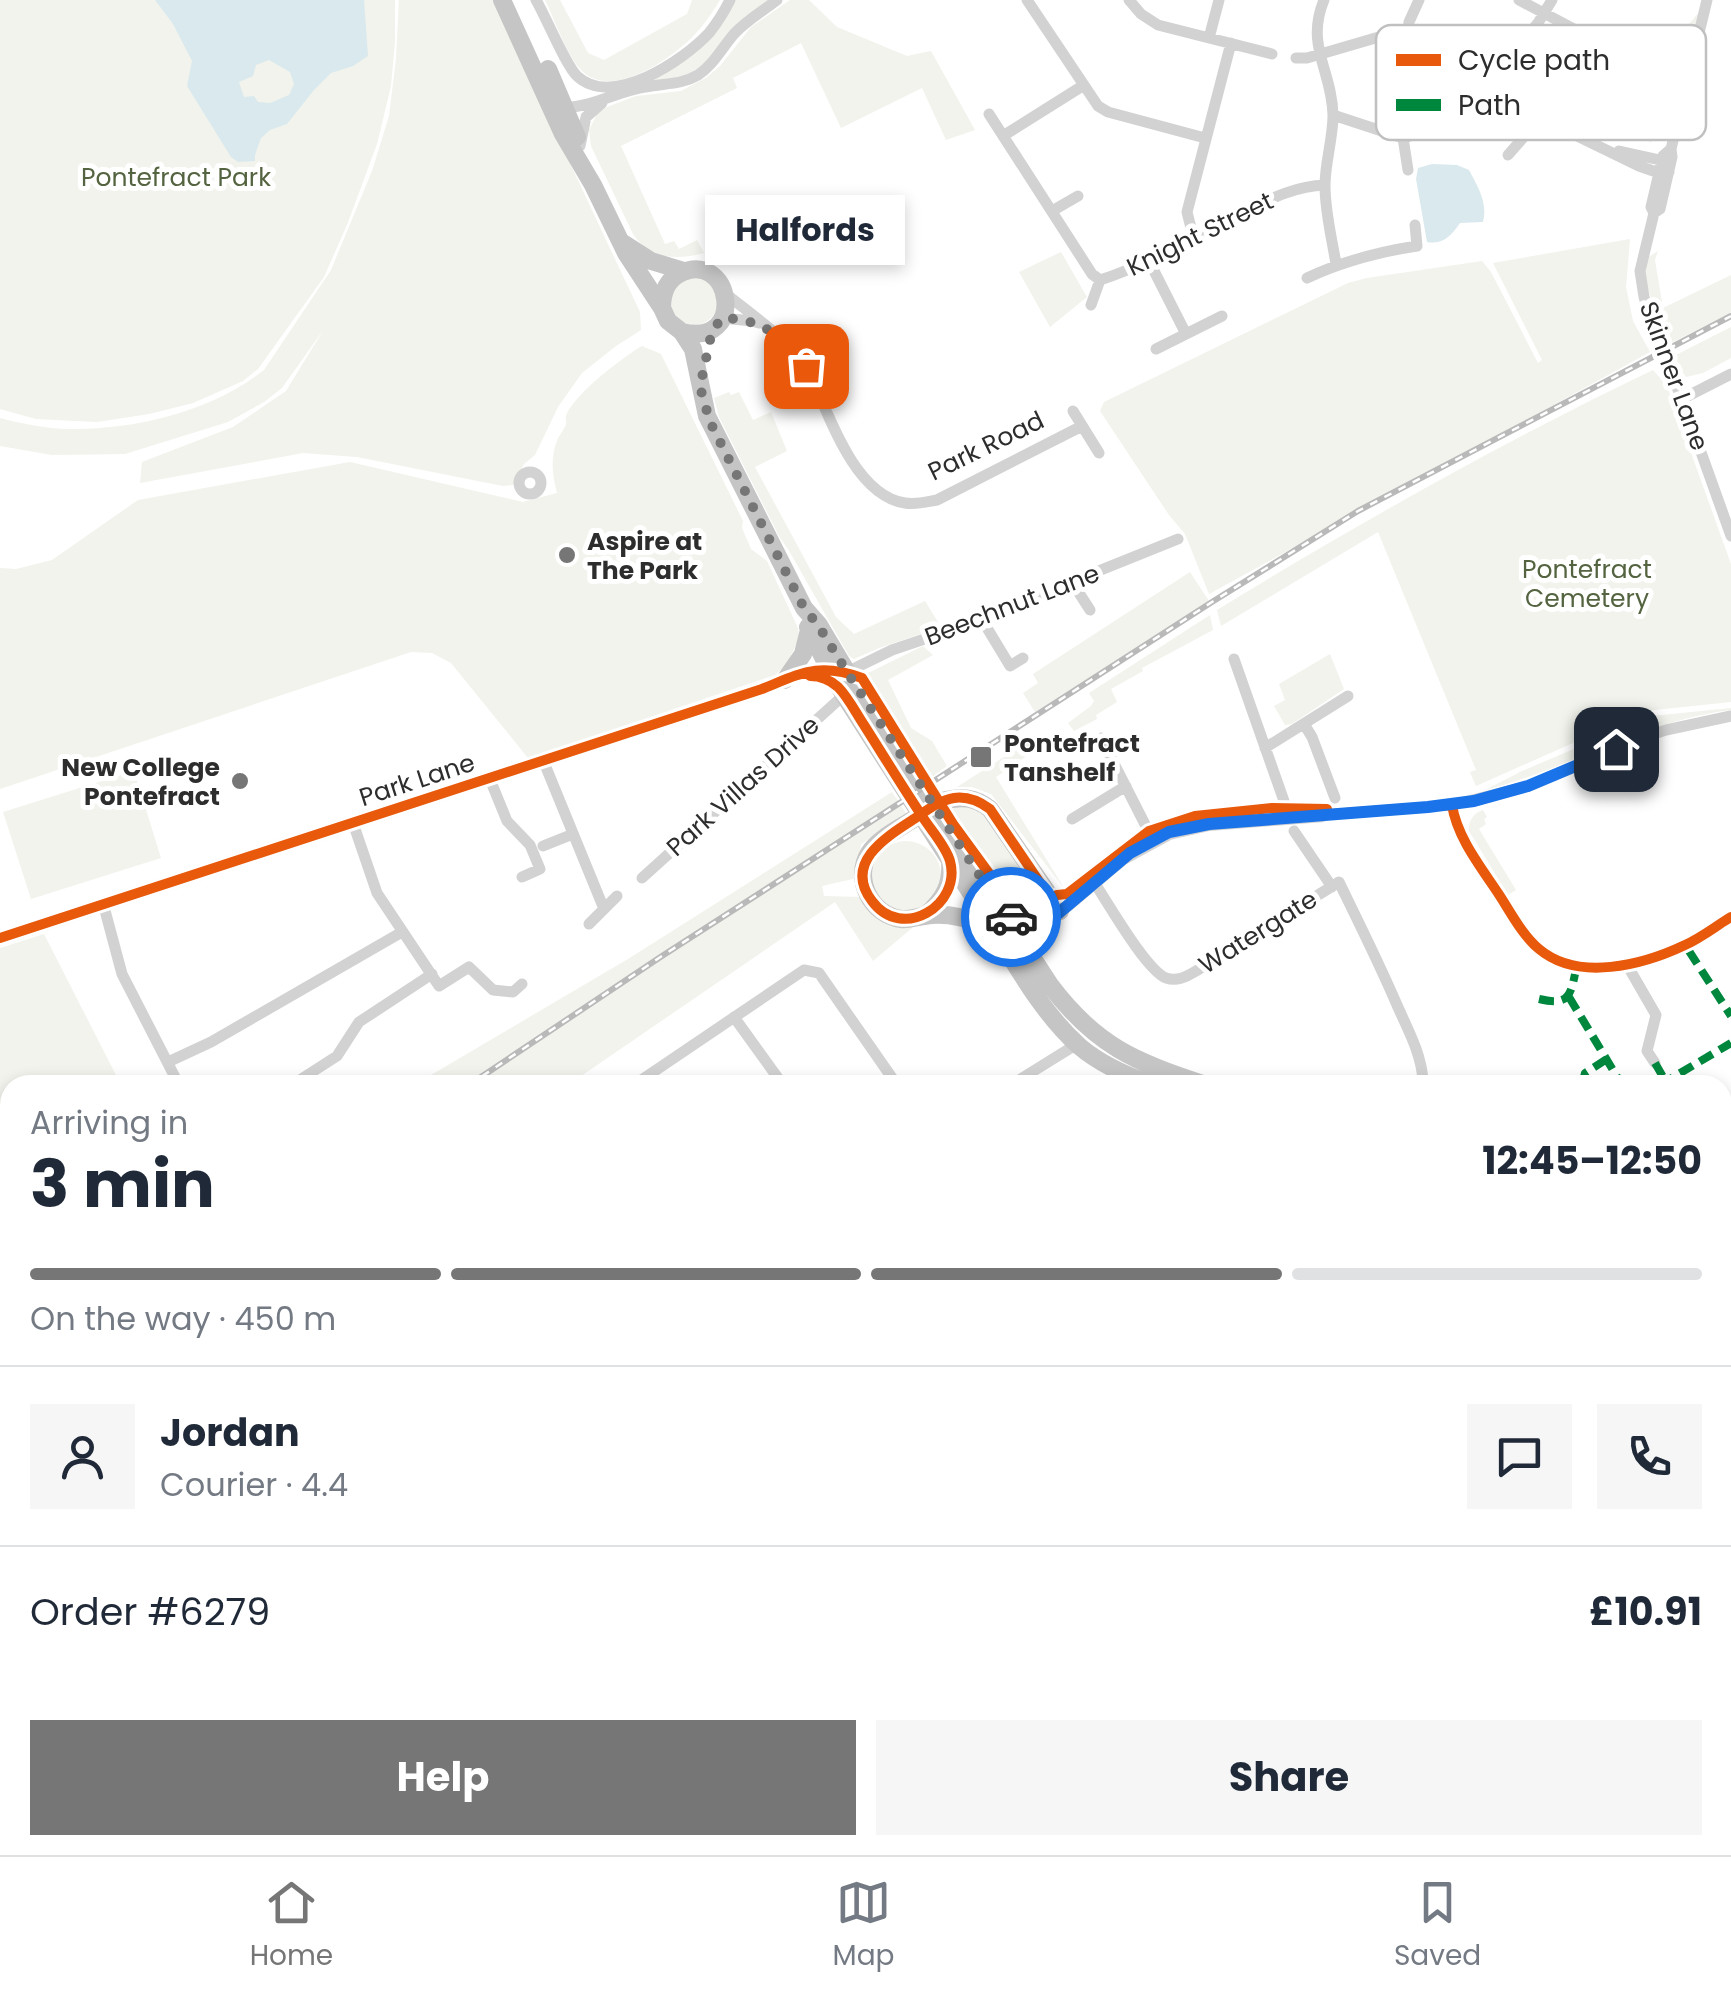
<!DOCTYPE html>
<meta charset="utf-8">
<style>
:root{--surface:#fff;--page:#f6f6f7;--text:#1f2937;--muted:#747a83;--line:#e0e1e3;--accent:#767676}
body{margin:0;font-family:Poppins,sans-serif;background:var(--page);color:var(--text);height:100vh;display:flex;flex-direction:column;font-size:38px;white-space:nowrap}
*{box-sizing:border-box;margin:0}
p{font-size:32px;color:var(--muted)}
.icon{flex:none;width:55px;height:55px;fill:none;stroke:currentColor;stroke-width:2;stroke-linecap:round;stroke-linejoin:round}
.map{position:relative;flex:1;overflow:hidden}
.panel{position:absolute;left:0px;top:1075px;width:1732px;height:780px;display:flex;flex-direction:column;background:var(--surface);border-radius:30px 30px 0 0;box-shadow:0 5px 15px #0003}
.panel>*{flex:none}
.pin{position:absolute;display:grid;place-items:center;width:85px;height:85px;color:#fff;margin:-42px;border-radius:20px;box-shadow:0 5px 15px #0006}
.courier{position:absolute;display:grid;place-items:center;width:100px;height:100px;margin:-50px;border:8px solid #1a73e8;border-radius:50%;background:#fff;color:#222;box-shadow:0 2px 12px #0007}
.bubble{position:absolute;height:70px;border-radius:0px;background:var(--surface);box-shadow:0 5px 15px #0003;font-size:32px;font-weight:700;line-height:70px;text-align:center}
.summary em{font-style:normal;font-weight:700}
.summary div{display:flex;flex-direction:column-reverse}
.summary{display:flex;align-items:center;justify-content:space-between;height:170px;padding:0 30px}
h1{font-size:65px;font-weight:700;line-height:75px}
.bar{display:grid;grid-template-columns:repeat(4,1fr);gap:15px 10px;align-content:center;height:120px;padding:0 30px}
.bar i{height:12px;border-radius:8px;background:var(--line)}
.bar .current{background:var(--accent)}
.bar p{grid-column:span 4}
.line{display:flex;align-items:center;gap:25px;padding:0 30px;border-top:2px solid var(--line)}
.line div{flex:1}
.round{display:grid;place-items:center;flex:none;width:105px;height:105px;border-radius:0px;background:var(--page)}
.action{display:flex;gap:20px;margin-top:auto;padding:20px 30px}
.action a{flex:1;height:115px;border-radius:0px;background:var(--accent);color:#fff;font-size:40px;font-weight:700;line-height:115px;text-align:center}
.action a+a{background:var(--page);color:var(--text)}
.dock{display:flex;justify-content:space-around;align-items:center;height:140px;border-top:2px solid var(--line);background:var(--surface);font-size:28px;color:var(--muted)}
.dock a{display:grid;justify-items:center;gap:5px}
.dock .current{color:var(--accent)}
.map>svg:first-child{display:block}
.green{fill:#f1f3ec}
.water{fill:#dae9ee;fill-rule:evenodd}
.lines{fill:none;stroke-linecap:round;stroke-linejoin:round}
.stream{stroke:#dae9ee;stroke-width:2.5}
.minor{stroke:#d2d2d2;stroke-width:11}
.tertiary{stroke:#d2d2d2;stroke-width:14}
.secondary{stroke:#cbcbcb;stroke-width:15}
.primary{stroke:#c5c5c5;stroke-width:18}
.trunk{stroke:#c2c2c2;stroke-width:20}
.rail-casing{stroke:#b9b9b9;stroke-width:6}
.rail{stroke:#fff;stroke-width:2.5;stroke-dasharray:8;stroke-linecap:butt}
.quiet{stroke:#00873e;stroke-width:8;stroke-dasharray:15 8;stroke-linecap:butt}
.cycleway-casing{stroke:#fff;stroke-width:16}
.cycleway{stroke:#e8590c;stroke-width:10}
.done{stroke:#767676;stroke-width:10;stroke-dasharray:0 18}
.route{stroke:#1a73e8;stroke-width:12}
.poi-dot{fill:#767676;stroke:#fff;stroke-width:4}
.labels{text-anchor:middle;dominant-baseline:central;stroke-width:10;stroke-linejoin:round;paint-order:stroke}
.park-label{font-size:25px;fill:#556440;stroke:#fff}
.street-label{font-size:25px;fill:#2d2d2d;stroke:#fff}
.poi-label{font-size:25px;font-weight:bold;fill:#2d2d2d;stroke:#fff;text-anchor:start}
.key{fill:#fff;stroke:#c0c0c0;stroke-width:2.5}
.key-label{font-size:28px;fill:#2d2d2d}
</style>
<div class="map">
<svg width="1731" height="1855" viewBox="0 0 1731 1855">
<rect width="100%" height="100%" fill="#fff"/>
<!-- green -->
<path class="green" d="M 0,0 L 395,0 L 395,41 L 391,86 L 377,144 L 347,225 L 324,277 L 258,369 L 243,381 L 193,403 L 149,414 L 97,422 L 36,419 L 0,409 Z
M 399,0 L 493,0 L 640,312 L 641,330 L 616,346 L 582,373 L 558,407 L 535,455 L 524,464 L 513,485 L 503,486 L 357,457 L 303,453 L 140,483 L 142,462 L 233,427 L 286,391 L 324,329 L 282,388 L 264,402 L 228,422 L 125,454 L 52,455 L 0,446 L 0,418 C 22,424 48,429 70,429 C 135,430 213,411 264,370 L 331,270 L 372,171 L 389,116 L 396,59 Z
M 545,0 L 560,0 L 588,53 L 604,60 L 687,14 L 692,0 L 720,0 C 709,18 697,35 680,48 C 657,67 608,98 581,70 C 566,54 555,20 545,0 Z
M 736,0 L 770,0 L 751,16 L 747,15 C 724,35 708,72 676,79 C 668,80 659,80 651,81 Z
M 790,0 L 809,0 L 837,27 L 907,56 L 931,51 L 975,130 L 946,140 L 922,88 L 841,128 L 801,43 L 733,78 L 737,88 L 621,146 L 665,244 L 674,241 L 679,249 L 697,240 L 704,253 C 677,260 650,260 633,234 L 591,146 L 589,130 L 597,114 L 607,107 L 636,96 L 681,91 L 707,77 L 720,66 L 751,27 Z
M 1699,12 L 1690,49 L 1661,136 L 1649,143 L 1679,36 Z
M 1630,239 L 1626,287 L 1633,321 L 1650,352 L 1209,594 L 1185,534 L 1169,515 L 1100,411 L 1104,402 L 1348,283 L 1367,278 L 1482,261 L 1491,272 L 1538,363 L 1542,360 L 1493,263 Z
M 1658,251 L 1655,260 L 1663,308 L 1731,275 L 1731,313 L 1665,346 L 1647,285 L 1645,273 L 1647,258 Z
M 1061,252 L 1087,297 L 1050,327 L 1019,272 Z
M670 301a24 24 0 1 1 48 0a24 24 0 1 1-48 0Z
M 1731,327 L 1731,358 L 1703,373 L 1686,377 L 1672,357 Z
M 642,346 L 661,354 L 743,521 L 742,528 L 751,549 L 767,561 L 798,628 L 800,638 L 785,666 L 775,675 L 528,758 L 451,663 L 432,653 L 411,652 L 0,789 L 0,568 L 16,569 L 52,560 L 138,500 L 350,462 L 523,502 L 557,493 C 552,474 550,457 558,438 C 559,437 566,426 566,424 C 567,422 565,419 566,416 C 573,395 623,357 642,346 Z
M 1653,370 L 1667,386 L 1731,564 L 1731,702 L 1645,711 L 1476,786 L 1470,772 L 1476,770 L 1378,532 L 1221,626 L 1217,610 C 1359,523 1503,442 1653,370 Z
M 729,392 L 731,395 L 739,392 L 753,420 L 771,412 L 787,451 L 755,467 L 836,617 L 854,634 L 925,601 L 941,627 L 879,648 L 854,659 L 849,656 L 788,549 L 780,538 L 719,417 L 714,398 Z
M 1190,572 L 1209,601 L 1035,712 L 1023,693 L 1038,683 L 1033,674 Z
M 1210,615 L 1213,630 L 1142,668 L 1143,671 L 1111,689 L 1117,702 L 1096,715 L 1097,719 L 1074,731 L 1068,723 L 1091,706 L 1094,701 L 1089,693 Z
M 923,646 L 933,655 L 888,680 L 911,728 L 932,741 L 947,766 L 932,777 L 918,753 L 913,755 L 865,680 L 866,674 Z
M 1330,654 L 1344,689 L 1292,724 L 1285,725 L 1274,706 L 1285,700 L 1279,684 Z
M 1731,708 L 1731,710 C 1644,720 1569,769 1485,790 L 1522,771 L 1652,716 Z
M 1029,741 L 1034,751 L 996,777 L 1064,888 L 991,794 L 972,787 L 957,787 Z
M 134,771 L 161,858 L 31,899 L 3,812 Z
M 892,792 L 908,816 L 861,844 L 857,878 L 822,886 L 824,896 L 861,897 L 909,923 L 912,928 L 873,961 L 835,902 L 568,1085 L 414,1085 L 628,959 Z
M 975,804 L 995,825 L 1002,843 L 1019,860 L 1039,907 L 1035,914 L 1030,917 L 1022,914 L 1013,903 L 1016,900 L 951,808 Z
M 1483,810 L 1487,817 L 1484,819 L 1486,824 L 1479,829 L 1516,890 L 1508,895 L 1469,831 C 1468,821 1474,813 1483,810 Z
M871 876a35 35 0 1 1 70 0a35 35 0 1 1-70 0Z
M 44,934 L 121,1085 L 10,1085 L 10,1204 L 0,1187 L 0,948 Z
M 10,1334 L 10,1453 L 0,1459 L 0,1341 Z
M 1731,1388 L 1731,1681 L 1723,1681 L 1722,1395 Z"/>
<!-- water -->
<path class="water" d="M 155,0 L 364,0 L 368,56 L 353,66 L 331,73 L 314,90 L 287,124 L 270,130 L 261,138 L 255,155 L 255,161 L 238,162 L 231,157 L 187,86 L 192,61 L 173,24 ZM 269,60 L 290,72 L 294,84 L 289,95 L 270,103 L 258,102 L 254,96 L 244,97 L 239,82 L 253,76 L 256,65 Z
M 1432,164 L 1457,165 L 1469,170 C 1478,187 1488,203 1483,222 L 1460,223 C 1452,235 1443,245 1427,242 L 1416,179 L 1418,168 Z"/>
<g class="lines">
<!-- stream -->
<path class="stream" d="M 1722,1561 L 1725,1560"/>
<!-- minor -->
<path class="minor" d="M 536,0 C 546,17 566,66 577,76 C 612,109 684,60 709,33 C 717,23 724,12 730,0
M 1027,0 L 1098,106 L 1108,112 L 1205,138
M 1129,0 L 1141,14 L 1158,25 L 1272,54
M 1324,0 C 1305,46 1332,70 1333,115 C 1333,139 1325,162 1325,186 C 1325,212 1332,239 1336,264
M 1519,0 L 1627,57 L 1663,69
M 1408,32 L 1409,22 L 1419,0
M 1209,38 L 1219,0
M 1296,58 L 1307,58 L 1396,32 L 1408,32 L 1425,36 L 1497,61 L 1510,73 L 1543,115 L 1565,130 L 1639,166 L 1659,173 L 1669,172
M 1504,65 L 1538,23 L 1552,0
M 1656,92 L 1673,33
M 562,108 C 594,107 617,91 645,87 C 665,83 681,85 698,75 C 714,64 722,48 734,34 C 747,20 763,11 777,0
M 989,114 L 1092,274 L 1100,280
M 1333,115 L 1403,138 L 1408,170
M 1003,136 L 1084,85
M 1403,138 L 1427,131
M 580,146 L 586,117 L 602,103
M 1671,149 L 1663,156 L 1651,207 L 1654,213 L 1640,271 L 1644,297 L 1657,341 L 1682,399 L 1731,536
M 1619,151 L 1669,162
M 1508,155 L 1543,115
M 1052,211 L 1078,196
M 1654,213 L 1660,209 L 1672,157 L 1671,149 L 1707,0
M 1193,236 L 1187,212 L 1231,43
M 1148,259 L 1186,334
M 1307,278 C 1343,261 1378,252 1417,246 L 1415,225
M 1100,280 C 1148,265 1198,234 1243,212 C 1270,199 1295,186 1325,185
M 726,294 C 754,316 785,338 807,366 C 827,410 853,495 905,503 C 916,505 926,502 937,500 L 1082,426
M 1091,305 L 1100,280
M 722,318 L 752,321 L 759,323
M 1156,349 L 1222,316
M 1682,399 L 1731,374
M 1073,411 L 1099,453
M519 483a11 11 0 1 1 22 0a11 11 0 1 1-22 0Z
M 1072,582 L 1090,610
M 981,618 L 1010,666 L 1023,658
M 1234,659 L 1284,801 L 1286,817
M 847,672 L 892,650 L 954,629 L 1178,539
M 1304,724 L 1312,737 L 1335,798
M 1101,738 L 1153,840
M 1265,748 L 1348,696
M 543,760 L 604,909
M 489,777 L 507,821 L 530,845 L 540,869 L 522,877
M 1452,805 L 1529,786 L 1638,739 L 1666,730 L 1731,716
M 1072,819 L 1126,786
M 353,823 L 377,893 L 439,986 L 469,967 L 493,990 L 513,992 L 522,984
M 1294,831 L 1332,887
M 543,846 L 573,834
M 642,878 L 844,695
M 1094,882 C 1108,903 1146,970 1166,978 C 1178,982 1187,976 1196,971 L 1339,882 C 1359,923 1379,963 1397,1005 C 1408,1030 1421,1053 1423,1080
M 103,903 L 122,974 L 179,1085
M 589,924 L 617,896
M 1626,963 L 1656,1015 L 1647,1051 L 1655,1063
M 734,1017 L 783,1085
M 168,1062 L 211,1042 L 402,932
M 292,1085 L 337,1056 L 359,1022 L 432,974
M 634,1085 L 804,970 L 819,973 L 897,1085
M 1011,1085 L 1077,1044
M 1372,1085 L 1423,1080 L 1456,1085
M 1726,1293 L 1731,1311
M 0,1738 L 10,1729
M 1722,1814 L 1731,1794
M 141,1845 L 153,1855
M 285,1845 L 298,1855
M 586,1845 L 598,1855
M 927,1845 L 935,1855
M 1680,1845 L 1700,1852
M 265,1855 L 272,1845
M 385,1855 C 408,1847 432,1848 455,1855
M 792,1855 L 806,1845
M 1602,1855 L 1613,1845"/>
<!-- tertiary -->
<path class="tertiary" d="M 1052,918 L 1123,858 L 1169,833 L 1209,824 L 1452,805 C 1457,837 1480,866 1498,893 C 1510,911 1522,935 1539,949 C 1578,982 1643,965 1685,945 C 1701,938 1716,926 1731,917"/>
<!-- secondary -->
<path class="secondary" d="M 0,938 L 762,689 C 786,679 811,666 838,671"/>
<!-- primary -->
<path class="primary" d="M 502,0 L 563,134 L 593,185 L 626,253 L 662,308 L 668,321 L 682,332 L 693,349 L 707,416 L 804,608 L 819,625 L 847,672 L 1050,985 C 1095,1045 1136,1063 1206,1085
M 548,69 L 577,137
M 623,243 L 651,261 L 684,271
M 662,308 C 662,293 666,281 679,274 C 731,247 749,348 682,332
M 808,627 L 829,669 L 844,695 C 891,768 938,842 985,915 C 1013,959 1039,1010 1079,1046 C 1100,1064 1127,1076 1153,1085
M 785,680 L 803,654 L 809,630
M 942,801 C 961,796 975,797 990,809 L 1060,911
M 912,820 C 898,829 878,839 869,853 C 853,879 871,915 901,919 C 909,920 916,917 924,916 C 949,912 970,919 993,928
M 1004,913 L 1027,925 L 1048,922
M 926,915 C 944,899 952,885 950,860
M 754,1855 L 768,1845"/>
<!-- trunk -->
<path class="trunk" d="M 1722,1367 L 1731,1353
M 1470,1845 L 1473,1855"/>
<!-- rail casing -->
<g class="rail-casing">
<path id="rail" d="M 469,1085 L 662,956 L 1212,602 L 1358,511 L 1731,316
M 0,1393 L 10,1386"/>
</g>
<!-- rail -->
<use href="#rail" class="rail"/>
<!-- quiet -->
<path class="quiet" d="M 1689,951 L 1731,1016
M 1569,997 L 1622,1085
M 1539,999 C 1566,1005 1570,999 1575,974
M 1655,1063 L 1666,1082
M 1582,1085 L 1585,1073 L 1607,1059
M 1660,1085 L 1731,1043
M 1722,1116 L 1731,1127
M 1722,1182 L 1731,1174"/>
<!-- cycleway casing -->
<g class="cycleway-casing">
<path id="cycleway" d="M 810,676 C 821,676 829,679 838,687 C 848,697 856,713 864,725 C 883,755 902,786 922,816 C 930,829 946,846 950,861 C 962,905 902,942 872,901 C 843,863 886,837 914,819 C 926,811 940,800 954,798 C 968,796 979,801 990,809 L 1051,899
M 0,938 L 762,689 C 802,673 819,662 862,678 L 953,824 L 1018,913 C 1028,921 1038,921 1040,907 L 1057,895 L 1067,894 L 1149,831 L 1195,816 L 1272,808 L 1327,809 L 1327,814 L 1332,814 L 1452,805 C 1457,837 1480,866 1498,893 C 1510,911 1522,935 1539,949 C 1578,982 1643,965 1685,945 C 1701,938 1716,926 1731,917"/>
</g>
<!-- cycleway -->
<use href="#cycleway" class="cycleway"/>
</g>
<g class="lines">
<!-- done -->
<path class="done" d="M 806,366 C 783,336 762,319 722,318 L 715,327 L 710,340 L 700,387 L 710,422 L 804,608 L 818,625 L 847,672 L 1004,913 L 1011,917"/>
<!-- route -->
<path class="route" d="M 1011,917 L 1027,925 L 1048,922 L 1130,853 L 1169,832 L 1209,824 L 1428,807 L 1474,801 L 1528,786 L 1616,749"/>
</g>
<!-- markers -->
<g class="poi-dot">
<circle cx="567" cy="555" r="10"/>
<rect x="969" y="745" width="24" height="24" rx="5"/>
<circle cx="240" cy="781" r="10"/>
</g>
<g class="labels">
<!-- park labels -->
<g class="park-label">
<text x="176" y="177">Pontefract Park</text>
<text x="1587" y="569">Pontefract<tspan x="1587" dy="29">Cemetery</tspan></text>
</g>
<!-- street labels -->
<g class="street-label">
<text transform="translate(1200 234) rotate(-26)">Knight Street</text>
<text transform="translate(1674 376) rotate(70)">Skinner Lane</text>
<text transform="translate(986 446) rotate(-26)">Park Road</text>
<text transform="translate(1012 605) rotate(-21)">Beechnut Lane</text>
<text transform="translate(417 780) rotate(-18)">Park Lane</text>
<text transform="translate(743 786) rotate(-42)">Park Villas Drive</text>
<text transform="translate(1258 932) rotate(-32)">Watergate</text>
</g>
<!-- poi labels -->
<g class="poi-label">
<text x="587" y="541">Aspire at<tspan x="587" dy="29">The Park</tspan></text>
<text x="1004" y="743">Pontefract<tspan x="1004" dy="29">Tanshelf</tspan></text>
<text x="220" y="767" text-anchor="end">New College<tspan x="220" dy="29">Pontefract</tspan></text>
</g>
</g>
<!-- legend -->
<rect x="1376" y="25" width="330" height="115" rx="15" class="key"/>
<rect x="1396" y="54" width="45" height="12" fill="#e8590c"/>
<rect x="1396" y="99" width="45" height="12" fill="#00873e"/>
<g class="key-label">
<text x="1458" y="70">Cycle path</text>
<text x="1458" y="115">Path</text>
</g>
</svg>
<div class="pin" style="left:806px;top:366px;background:#ea580c"><svg class="icon" aria-label="bag" viewBox="0 0 24 24"><path d="M5 8h14l-1 12H6zM9 8a3 3 0 0 1 6 0"/></svg></div>
<div class="pin" style="left:1616px;top:749px;background:#1f2937"><svg class="icon" aria-label="home" viewBox="0 0 24 24"><path d="M3 11l9-7 9 7M6 9v11h12V9"/></svg></div>
<div class="courier" style="left:1011px;top:917px"><svg class="icon" aria-label="car" viewBox="0 0 24 24"><path d="M5 17H2v-5l4-1 3-4h7l3 4 3 1v5h-3M9 17h6M6 11h13"/><circle cx="7" cy="17" r="2"/><circle cx="17" cy="17" r="2"/></svg></div>
<div class="bubble" style="left:705px;top:195px;width:200px">Halfords</div>
<section class="panel">
<div class="summary"><div><h1>3 min</h1><p>Arriving in</p></div><em>12:45–12:50</em></div>
<div class="bar"><i class="current"></i><i class="current"></i><i class="current"></i><i></i><p>On the way · 450 m</p></div>
<div class="line" style="height:180px"><a class="round"><svg class="icon" aria-label="person" viewBox="0 0 24 24"><circle cx="12" cy="8" r="4"/><path d="M4 21q1-7 8-7t8 7"/></svg></a><div><b>Jordan</b><p>Courier · 4.4</p></div><a class="round"><svg class="icon" aria-label="chat" viewBox="0 0 24 24"><path d="M4 5h16v11H9l-5 4z"/></svg></a><a class="round"><svg class="icon" aria-label="phone" viewBox="0 0 24 24"><path d="M5 4h4l2 5-3 2q2 4 5 5l2-3 5 2v4C11 20 4 13 5 4z"/></svg></a></div>
<div class="line" style="height:130px"><div>Order #6279</div><b>£10.91</b></div>
<div class="action"><a>Help</a><a>Share</a></div>
</section>
</div>
<nav class="dock">
<a class="current"><svg class="icon" aria-label="home" viewBox="0 0 24 24"><path d="M3 11l9-7 9 7M6 9v11h12V9"/></svg>Home</a>
<a><svg class="icon" aria-label="map" viewBox="0 0 24 24"><path d="M3 6l6-2 6 2 6-2v14l-6 2-6-2-6 2zM9 4v14M15 6v14"/></svg>Map</a>
<a><svg class="icon" aria-label="saved" viewBox="0 0 24 24"><path d="M7 4h10v16l-5-4-5 4z"/></svg>Saved</a>
</nav>
